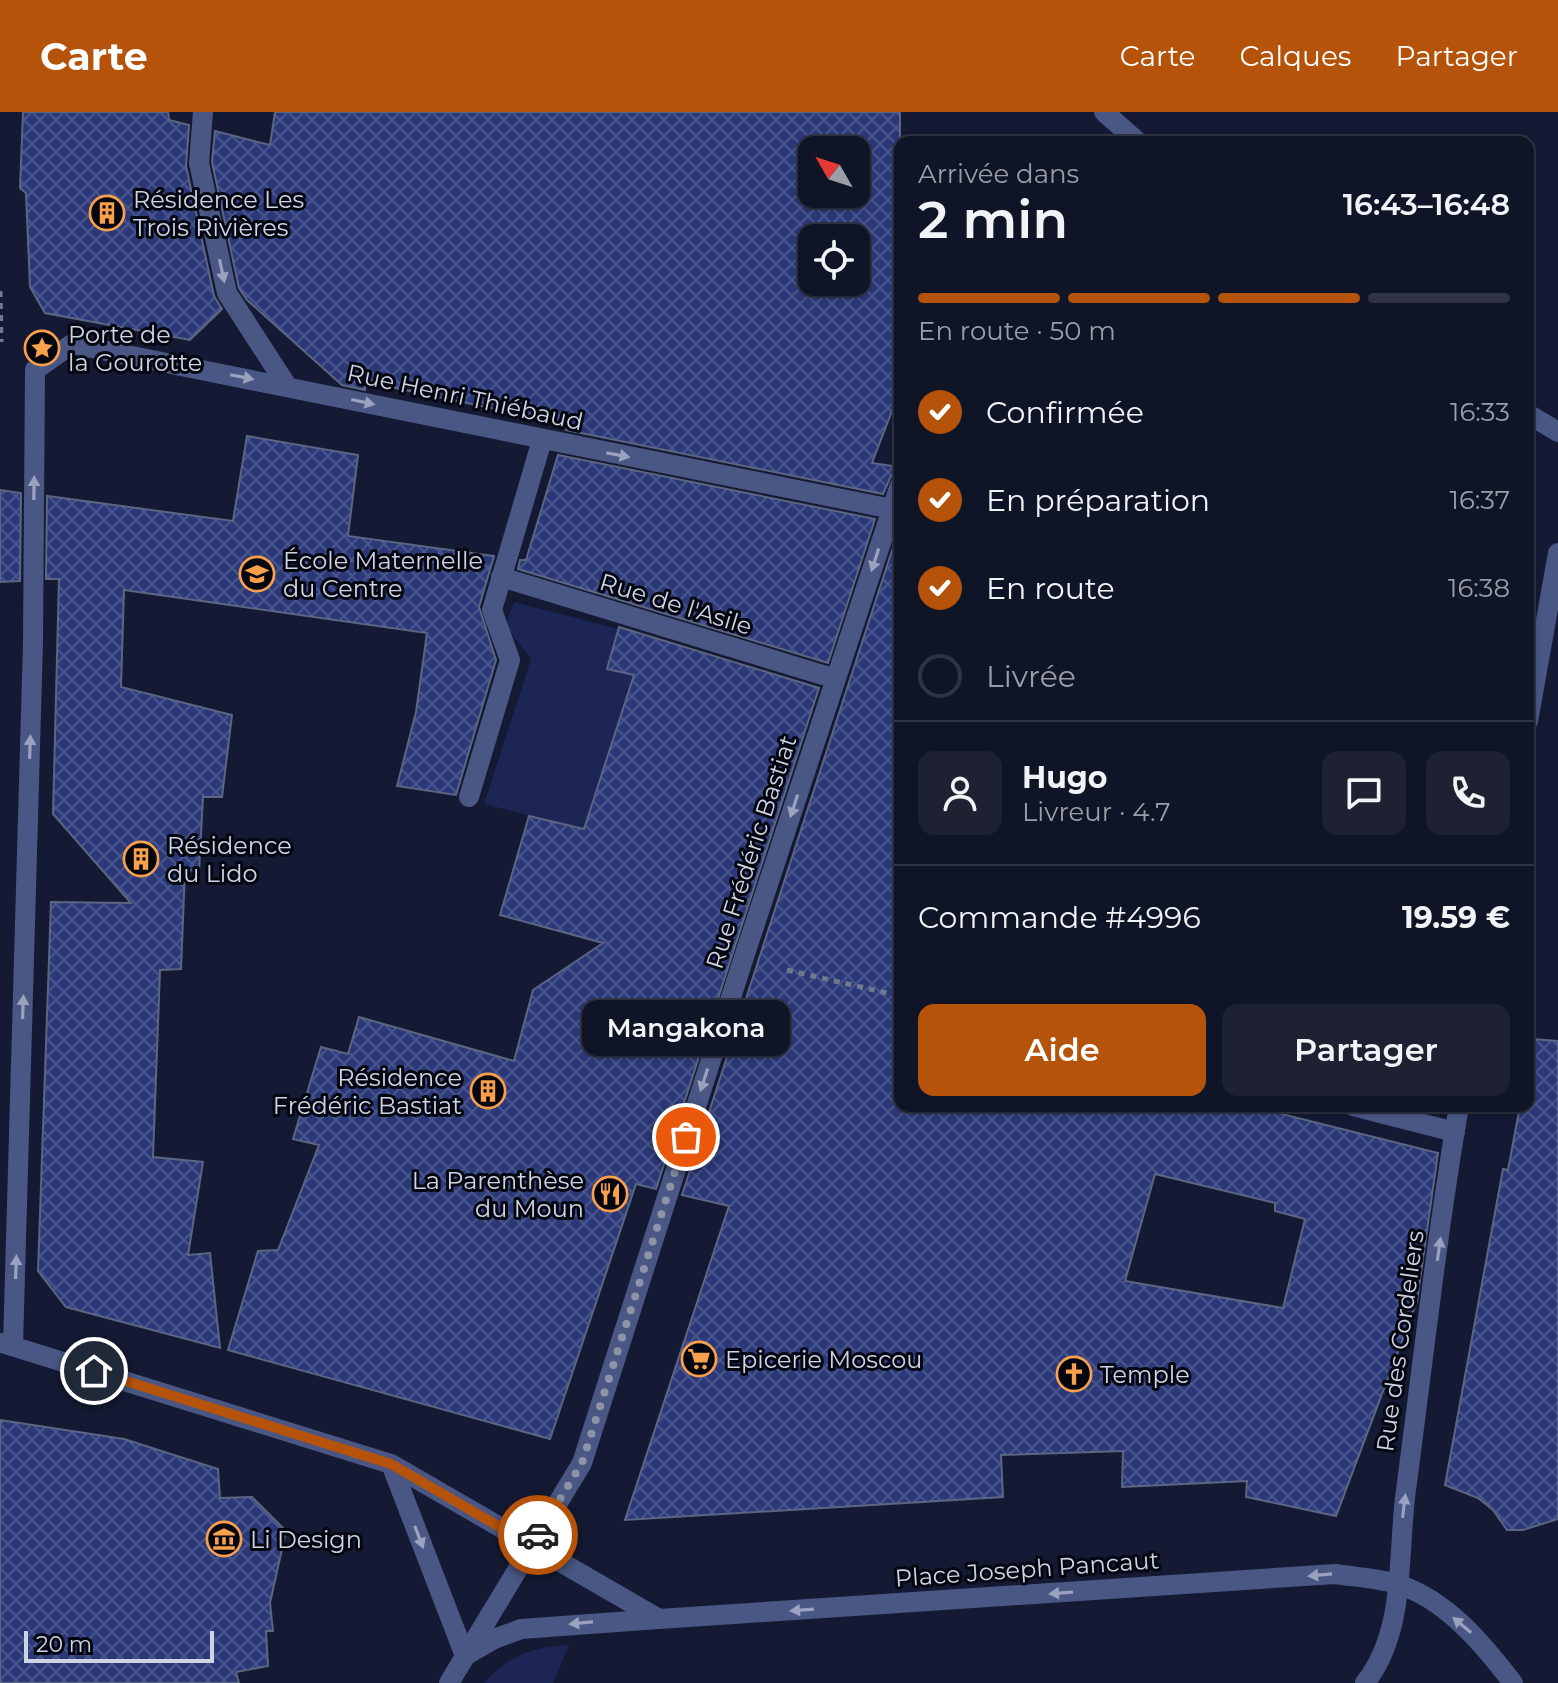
<!DOCTYPE html>
<html lang="fr">
<meta charset="utf-8">
<style>
:root{--surface:#0f1426;--page:#1d2132;--text:#f1f3f6;--muted:#9b9ea7;--line:#2f3343;--accent:#b45309}
body{margin:0;font-family:Montserrat,sans-serif;background:var(--page);color:var(--text);height:100vh;display:flex;flex-direction:column;font-size:30px;white-space:nowrap}
*{box-sizing:border-box;margin:0}
p{font-size:26px;color:var(--muted)}
.icon{flex:none;width:44px;height:44px;fill:none;stroke:currentColor;stroke-width:2;stroke-linecap:round;stroke-linejoin:round}
.map{position:relative;flex:1;overflow:hidden}
.panel{position:absolute;left:894px;top:24px;width:640px;height:976px;display:flex;flex-direction:column;background:var(--surface);border-radius:16px;box-shadow:0 2px 6px #0004,0 0 0 2px var(--line)}
.panel>*{flex:none}
.needle{width:52px;rotate:309deg}
.buttons{position:absolute;left:798px;top:24px;display:grid;gap:16px}
.buttons a{display:grid;place-items:center;width:72px;height:72px;border-radius:16px;background:var(--surface);box-shadow:0 2px 6px #0004,0 0 0 2px var(--line);font-size:40px}
.scale{position:absolute;left:24px;bottom:20px;width:190px;box-sizing:border-box;padding-left:8px;border:4px solid #cfd4e5;border-top:0;font-size:22px;line-height:28px;white-space:nowrap;color:#cfd4e5;-webkit-text-stroke:6px #040610;paint-order:stroke}
.pin{position:absolute;display:grid;place-items:center;width:68px;height:68px;color:#fff;margin:-34px;border:4px solid #fff;border-radius:50%;box-shadow:0 2px 8px #0007}
.courier{position:absolute;display:grid;place-items:center;width:80px;height:80px;margin:-40px;border:6px solid #b45309;border-radius:50%;background:#fff;color:#222;box-shadow:0 2px 10px #0007}
.bubble{position:absolute;height:56px;border-radius:16px;background:var(--surface);box-shadow:0 2px 6px #0004,0 0 0 2px var(--line);font-size:26px;font-weight:600;line-height:56px;text-align:center}
.head em{font-style:normal;font-weight:600}
.head div{display:flex;flex-direction:column-reverse}
.head{display:flex;align-items:center;justify-content:space-between;height:136px;padding:0 24px}
h1{font-size:52px;font-weight:600;line-height:60px}
.bar{display:grid;grid-template-columns:repeat(4,1fr);gap:12px 8px;align-content:center;height:96px;padding:0 24px}
.bar i{height:10px;border-radius:6px;background:var(--line)}
.bar .selected{background:var(--accent)}
.bar p{grid-column:span 4}
.line{display:flex;align-items:center;gap:20px;padding:0 24px;border-top:2px solid var(--line)}
.line div{flex:1}
.round{display:grid;place-items:center;flex:none;width:84px;height:84px;border-radius:16px;background:var(--page)}
ol{padding:0 24px;list-style:none}
li{display:flex;align-items:center;gap:24px;height:88px}
li p{margin-inline-start:auto}
li .icon{padding:8px;border-radius:50%;background:var(--accent);color:#fff;stroke-width:4}
li:last-child{color:var(--muted)}
li i{width:44px;height:44px;border:4px solid var(--line);border-radius:50%}
.button{display:flex;gap:16px;margin-top:auto;padding:16px 24px}
.button a{flex:1;height:92px;border-radius:16px;background:var(--accent);color:#fff;font-size:32px;font-weight:600;line-height:92px;text-align:center}
.button a+a{background:var(--page);color:var(--text)}
header{display:flex;align-items:center;gap:48px;box-sizing:border-box;height:112px;padding:0 40px;background:var(--accent);color:#fff}
header strong{font-size:38px}
nav{display:flex;gap:44px;margin-inline-start:auto;font-size:28px}
.map>svg:first-child{display:block}
.grass{fill:#1c2553}
.building{fill:url(#building-cross-hatch);stroke:#5c6582;stroke-width:2;fill-rule:evenodd}
.lines{fill:none;stroke-linecap:round;stroke-linejoin:round}
.path{stroke:#72788d;stroke-width:5;stroke-dasharray:6 6;stroke-linecap:butt}
.minor{stroke:#4a5785;stroke-width:20}
.oneway{fill:#9aa2bf}
.done{stroke:#8e93a7;stroke-width:8;stroke-dasharray:0 14.4}
.route{stroke:#b45309;stroke-width:10}
.labels{text-anchor:middle;dominant-baseline:central;stroke-width:6;stroke-linejoin:round;paint-order:stroke}
.poi-label{font-size:24px;fill:#cfd4e5;stroke:#040610;text-anchor:start}
.street-label{font-size:24px;fill:#cfd4e5;stroke:#040610}
</style>
<header>
<strong>Carte</strong>
<nav><a>Carte</a><a>Calques</a><a>Partager</a></nav>
</header>
<div class="map">
<svg width="1558" height="1571" viewBox="0 0 1558 1571">
<defs>
<pattern id="building-cross-hatch" width="8" height="8" patternUnits="userSpaceOnUse" patternTransform="scale(2)"><rect width="8" height="8" fill="#2b3979"/><path d="M0 0l8 8M0 8l8-8" fill="none" stroke="#49558c"/></pattern>
</defs>
<rect width="100%" height="100%" fill="#141a33"/>
<!-- grass -->
<path class="grass" d="M 514,490 L 649,525 L 583,717 L 484,692 L 531,547 L 505,514 Z
M 569,1533 L 553,1571 L 484,1571 C 512,1542 530,1536 569,1533 Z"/>
<!-- building -->
<path class="building" d="M 23,0 L 168,0 L 169,8 L 189,13 L 186,54 L 214,184 L 222,197 L 190,228 L 45,201 L 30,175 L 26,81 L 20,76 Z
M 275,0 L 900,0 L 900,278 L 872,351 L 900,355 L 900,360 L 891,364 L 883,382 L 566,318 L 568,312 L 366,270 L 365,278 L 342,273 L 247,188 L 239,176 L 212,50 L 215,19 L 270,33 ZM 812,38 L 856,38 L 856,82 L 812,82 ZM 812,126 L 856,126 L 856,170 L 812,170 Z
M 247,324 L 358,343 L 348,424 L 494,444 L 479,495 L 496,548 L 456,683 L 397,674 L 416,600 L 427,521 L 124,478 L 121,575 L 232,603 L 222,685 L 203,685 L 199,759 L 185,758 L 181,857 L 160,858 L 153,1045 L 203,1050 L 188,1143 L 210,1141 L 220,1236 L 66,1195 L 38,1159 L 51,790 L 131,791 L 53,702 L 59,467 L 46,467 L 47,384 L 233,409 Z
M 558,343 L 875,407 L 828,551 L 518,457 L 520,448 L 526,448 Z
M 0,378 L 21,381 L 20,469 L 0,470 Z
M 900,414 L 900,994 L 1250,994 L 1438,1041 L 1417,1189 L 1336,1404 L 1246,1385 L 1247,1369 L 1122,1375 L 1123,1339 L 1001,1343 L 1003,1385 L 625,1408 L 729,1094 L 682,1083 ZM 1155,1062 L 1275,1091 L 1275,1099 L 1305,1107 L 1283,1196 L 1125,1169 Z
M 619,515 L 819,576 L 656,1077 L 636,1072 L 550,1327 L 228,1238 L 258,1139 L 278,1138 L 319,1033 L 293,1027 L 321,935 L 348,942 L 359,905 L 514,949 L 533,878 L 603,831 L 500,803 L 529,704 L 584,717 L 634,563 L 607,557 Z
M 1533,927 L 1558,929 L 1558,1407 L 1523,1418 L 1507,1418 L 1493,1398 L 1478,1386 L 1445,1373 L 1503,1057 L 1508,1058 L 1520,994 L 1528,994 L 1528,951 Z
M 0,1308 L 124,1327 L 218,1357 L 220,1386 L 252,1385 L 286,1419 L 270,1491 L 273,1519 L 266,1519 L 268,1554 L 236,1560 L 239,1571 L 0,1571 Z"/>
<g class="lines">
<!-- path -->
<path class="path" d="M 0,179 L 1,230
M 787,858 L 900,884"/>
<!-- minor -->
<path class="minor" d="M 203,0 L 199,51 L 227,181 L 287,274
M 1104,0 L 1138,30
M 1528,302 L 1558,320
M 501,465 L 836,567
M 1528,609 L 1558,441
M 469,685 L 510,548 L 492,498 L 542,328
M 1353,994 L 1455,1020
M 2,1231 L 391,1352 L 659,1507 L 1335,1462 C 1355,1465 1377,1466 1397,1472 C 1446,1487 1483,1532 1513,1571
M 13,1233 L 33,530 L 35,258 L 72,232 L 892,397
M 391,1352 L 465,1544
M 468,1542 L 494,1527 L 521,1517 L 658,1507
M 449,1571 L 582,1351 L 743,848 L 900,373
M 1365,1571 C 1407,1518 1397,1441 1406,1378 C 1423,1250 1437,1121 1459,994"/>
</g>
<!-- one-way arrows -->
<defs><path id="oneway-solid" d="M-6-.8H1V-3.2L6.5 0L1 3.2V.8H-6Z" transform="scale(2)"/></defs>
<g class="oneway">
<use href="#oneway-solid" transform="translate(222 159) rotate(78)"/>
<use href="#oneway-solid" transform="translate(242 265) rotate(11)"/>
<use href="#oneway-solid" transform="translate(363 290) rotate(12)"/>
<use href="#oneway-solid" transform="translate(618 343) rotate(11)"/>
<use href="#oneway-solid" transform="translate(34 376) rotate(-89)"/>
<use href="#oneway-solid" transform="translate(875 448) rotate(108)"/>
<use href="#oneway-solid" transform="translate(30 635) rotate(-88)"/>
<use href="#oneway-solid" transform="translate(794 694) rotate(108)"/>
<use href="#oneway-solid" transform="translate(23 895) rotate(-88)"/>
<use href="#oneway-solid" transform="translate(704 968) rotate(108)"/>
<use href="#oneway-solid" transform="translate(1439 1137) rotate(-82)"/>
<use href="#oneway-solid" transform="translate(16 1155) rotate(-88)"/>
<use href="#oneway-solid" transform="translate(1404 1394) rotate(-83)"/>
<use href="#oneway-solid" transform="translate(419 1425) rotate(69)"/>
<use href="#oneway-solid" transform="translate(1320 1463) rotate(175)"/>
<use href="#oneway-solid" transform="translate(1061 1481) rotate(176)"/>
<use href="#oneway-solid" transform="translate(802 1498) rotate(176)"/>
<use href="#oneway-solid" transform="translate(581 1511) rotate(175)"/>
<use href="#oneway-solid" transform="translate(1462 1513) rotate(-140)"/>
</g>
<g class="lines">
<!-- done -->
<path class="done" d="M 538,1423 L 582,1351 L 686,1025"/>
<!-- route -->
<path class="route" d="M 94,1259 L 391,1352 L 531,1433 L 538,1423"/>
</g>
<!-- icons -->
<defs>
<g id="building-ring" transform="scale(1.8)"><circle r="9.5" fill="#040610" stroke="#f9a04c" stroke-width="1.5"/><path d="M-4-6H4V6H1V3H-1V6H-4ZM-2.5-4.3h1.7v1.8h-1.7ZM.8-4.3h1.7v1.8H.8ZM-2.5-1h1.7V.8h-1.7ZM.8-1h1.7V.8H.8Z" fill="#f9a04c"/></g>
<g id="sight-ring" transform="scale(1.8)"><circle r="9.5" fill="#040610" stroke="#f9a04c" stroke-width="1.5"/><path d="M0-6L1.8-2.2L6-1.7L2.9 1.2L3.7 5.4L0 3.3L-3.7 5.4L-2.9 1.2L-6-1.7L-1.8-2.2Z" fill="#f9a04c"/></g>
<g id="school-ring" transform="scale(1.8)"><circle r="9.5" fill="#040610" stroke="#f9a04c" stroke-width="1.5"/><path d="M0-5L7-2L0 1L-7-2ZM-4 1L0 2.5L4 1V4Q0 6-4 4Z" fill="#f9a04c"/></g>
<g id="restaurant-ring" transform="scale(1.8)"><circle r="9.5" fill="#040610" stroke="#f9a04c" stroke-width="1.5"/><path d="M-5-6h1v4h1v-4h1v4h1v-4h1v5L-1.5 .5V6h-2V.5L-5-1ZM5-6V6H3V1.5H1.5Q1.5-4 5-6Z" fill="#f9a04c"/></g>
<g id="supermarket-ring" transform="scale(1.8)"><circle r="9.5" fill="#040610" stroke="#f9a04c" stroke-width="1.5"/><path d="M-6-5.5h2.5l.6 2H6L4.5 2H-2.5L-4.4-4H-6ZM-1.5 3.2a1.3 1.3 0 1 0 .1 0ZM3 3.2a1.3 1.3 0 1 0 .1 0Z" fill="#f9a04c"/></g>
<g id="church-ring" transform="scale(1.8)"><circle r="9.5" fill="#040610" stroke="#f9a04c" stroke-width="1.5"/><path d="M-1.2-6h2.4v3.5h3.3v2.4h-3.3V6h-2.4V-.1h-3.3v-2.4h3.3Z" fill="#f9a04c"/></g>
<g id="museum-ring" transform="scale(1.8)"><circle r="9.5" fill="#040610" stroke="#f9a04c" stroke-width="1.5"/><path d="M0-6L6-3V-2H-6V-3ZM-5-1h2V3h-2ZM-1-1h2V3h-2ZM3-1h2V3H3ZM-6 4H6V6H-6Z" fill="#f9a04c"/></g>
</defs>
<g fill-rule="evenodd">
<use href="#building-ring" x="107" y="101"/>
<use href="#sight-ring" x="42" y="236"/>
<use href="#school-ring" x="257" y="462"/>
<use href="#building-ring" x="141" y="747"/>
<use href="#building-ring" x="488" y="979"/>
<use href="#restaurant-ring" x="610" y="1082"/>
<use href="#supermarket-ring" x="699" y="1247"/>
<use href="#church-ring" x="1074" y="1262"/>
<use href="#museum-ring" x="224" y="1427"/>
</g>
<g class="labels">
<!-- poi labels -->
<g class="poi-label">
<text x="133" y="87">Résidence Les<tspan x="133" dy="28">Trois Rivières</tspan></text>
<text x="68" y="222">Porte de<tspan x="68" dy="28">la Gourotte</tspan></text>
<text x="283" y="448">École Maternelle<tspan x="283" dy="28">du Centre</tspan></text>
<text x="167" y="733">Résidence<tspan x="167" dy="28">du Lido</tspan></text>
<text x="462" y="965" text-anchor="end">Résidence<tspan x="462" dy="28">Frédéric Bastiat</tspan></text>
<text x="584" y="1068" text-anchor="end">La Parenthèse<tspan x="584" dy="28">du Moun</tspan></text>
<text x="725" y="1247">Epicerie Moscou</text>
<text x="1100" y="1262">Temple</text>
<text x="250" y="1427">Li Design</text>
</g>
<!-- street labels -->
<g class="street-label">
<text transform="translate(465 285) rotate(12)">Rue Henri Thiébaud</text>
<text transform="translate(676 492) rotate(17)">Rue de l'Asile</text>
<text transform="translate(751 740) rotate(-72)">Rue Frédéric Bastiat</text>
<text transform="translate(1400 1229) rotate(-82)">Rue des Cordeliers</text>
<text transform="translate(1027 1457) rotate(-4)">Place Joseph Pancaut</text>
</g>
</g>
</svg>
<div class="buttons">
<a><svg class="needle" viewBox="-14 -14 28 28"><path d="M0-13l5 13h-10z" fill="#e53935"/><path d="M0 13l5-13h-10z" fill="#9b9ea7"/></svg></a>
<a><svg class="icon" aria-label="locate" viewBox="0 0 24 24"><circle cx="12" cy="12" r="6"/><path d="M12 2v4M12 18v4M2 12h4M18 12h4"/></svg></a>
</div>
<div class="scale">20 m</div>
<div class="pin" style="left:686px;top:1025px;background:#ea580c"><svg class="icon" aria-label="bag" viewBox="0 0 24 24"><path d="M5 8h14l-1 12H6zM9 8a3 3 0 0 1 6 0"/></svg></div>
<div class="pin" style="left:94px;top:1259px;background:#1f2937"><svg class="icon" aria-label="home" viewBox="0 0 24 24"><path d="M3 11l9-7 9 7M6 9v11h12V9"/></svg></div>
<div class="courier" style="left:538px;top:1423px"><svg class="icon" aria-label="car" viewBox="0 0 24 24"><path d="M5 17H2v-5l4-1 3-4h7l3 4 3 1v5h-3M9 17h6M6 11h13"/><circle cx="7" cy="17" r="2"/><circle cx="17" cy="17" r="2"/></svg></div>
<div class="bubble" style="left:582px;top:888px;width:208px">Mangakona</div>
<section class="panel">
<div class="head"><div><h1>2 min</h1><p>Arrivée dans</p></div><em>16:43–16:48</em></div>
<div class="bar"><i class="selected"></i><i class="selected"></i><i class="selected"></i><i></i><p>En route · 50 m</p></div>
<ol>
<li><svg class="icon" aria-label="check" viewBox="0 0 24 24"><path d="M5 12l5 5 9-10"/></svg>Confirmée<p>16:33</p></li>
<li><svg class="icon" aria-label="check" viewBox="0 0 24 24"><path d="M5 12l5 5 9-10"/></svg>En préparation<p>16:37</p></li>
<li><svg class="icon" aria-label="check" viewBox="0 0 24 24"><path d="M5 12l5 5 9-10"/></svg>En route<p>16:38</p></li>
<li><i></i>Livrée</li>
</ol>
<div class="line" style="height:144px"><a class="round"><svg class="icon" aria-label="person" viewBox="0 0 24 24"><circle cx="12" cy="8" r="4"/><path d="M4 21q1-7 8-7t8 7"/></svg></a><div><b>Hugo</b><p>Livreur · 4.7</p></div><a class="round"><svg class="icon" aria-label="chat" viewBox="0 0 24 24"><path d="M4 5h16v11H9l-5 4z"/></svg></a><a class="round"><svg class="icon" aria-label="phone" viewBox="0 0 24 24"><path d="M5 4h4l2 5-3 2q2 4 5 5l2-3 5 2v4C11 20 4 13 5 4z"/></svg></a></div>
<div class="line" style="height:104px"><div>Commande #4996</div><b>19.59 €</b></div>
<div class="button"><a>Aide</a><a>Partager</a></div>
</section>
</div>
